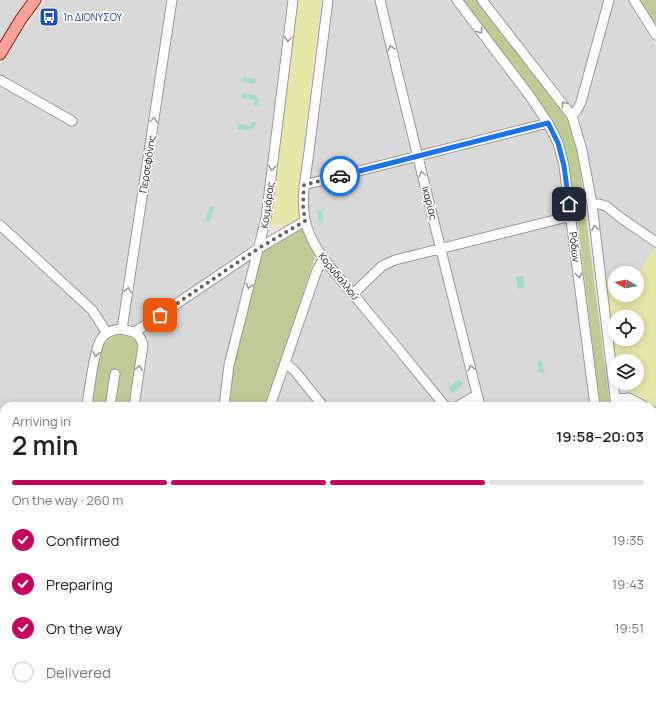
<!DOCTYPE html>
<meta charset="utf-8">
<style>
:root{--surface:#fff;--page:#f6f6f6;--text:#202124;--muted:#757577;--line:#e0e0e0;--accent:#c5035f}
body{margin:0;font-family:Manrope,sans-serif;background:var(--page);color:var(--text);height:100vh;display:flex;flex-direction:column;font-size:15px;white-space:nowrap}
*{box-sizing:border-box;margin:0}
p{font-size:13px;color:var(--muted)}
.icon{flex:none;width:22px;height:22px;fill:none;stroke:currentColor;stroke-width:2;stroke-linecap:round;stroke-linejoin:round}
.map{position:relative;flex:1;overflow:hidden}
.details{position:absolute;left:0px;top:402px;width:656px;height:300px;display:flex;flex-direction:column;background:var(--surface);border-radius:12px 12px 0 0;box-shadow:0 2px 10px #0003}
.details>*{flex:none}
.needle{width:26px;rotate:279deg}
.fabs{position:absolute;left:608px;top:266px;display:grid;gap:8px}
.fabs a{display:grid;place-items:center;width:36px;height:36px;border-radius:50%;background:var(--surface);box-shadow:0 2px 10px #0003;font-size:20px}
.pin{position:absolute;display:grid;place-items:center;width:34px;height:34px;color:#fff;margin:-17px;border-radius:8px;box-shadow:0 2px 6px #0006}
.courier{position:absolute;display:grid;place-items:center;width:40px;height:40px;margin:-20px;border:3px solid #1a73e8;border-radius:50%;background:#fff;color:#222;box-shadow:0 1px 5px #0007}
.headline em{font-style:normal;font-weight:600}
.headline div{display:flex;flex-direction:column-reverse}
.headline{display:flex;align-items:center;justify-content:space-between;height:68px;padding:0 12px}
h1{font-size:26px;font-weight:600;line-height:30px}
.bar{display:grid;grid-template-columns:repeat(4,1fr);gap:6px 4px;align-content:center;height:48px;padding:0 12px}
.bar i{height:5px;border-radius:3px;background:var(--line)}
.bar .active{background:var(--accent)}
.bar p{grid-column:span 4}
ol{padding:0 12px;list-style:none}
li{display:flex;align-items:center;gap:12px;height:44px}
li p{margin-inline-start:auto}
li .icon{padding:4px;border-radius:50%;background:var(--accent);color:#fff;stroke-width:4}
li:last-child{color:var(--muted)}
li i{width:22px;height:22px;border:2px solid var(--line);border-radius:50%}
.map>svg:first-child{display:block}
.residential{fill:#dad9d9}
.grass{fill:#e5e8a7;fill-rule:evenodd}
.forest{fill:#c0cc96}
.pitch{fill:#7fdc8c}
.plaza{fill:#d6dce3}
.water{fill:#a1dbcc}
.lines{fill:none;stroke-linecap:round;stroke-linejoin:round}
.minor-casing{stroke:#969696;stroke-width:11}
.major-casing{stroke:#911d02;stroke-width:13}
.minor{stroke:#fff;stroke-width:9}
.major{stroke:#faa299;stroke-width:11}
.oneway{stroke:#999}
.done{stroke:#656261;stroke-width:4;stroke-dasharray:0 7.2}
.route{stroke:#1a73e8;stroke-width:5}
.labels{text-anchor:middle;dominant-baseline:central;stroke-width:3.5;stroke-linejoin:round;paint-order:stroke}
.transit-label{font-size:10px;fill:#164399;stroke:#fff;text-anchor:start}
.street-label{font-size:10px;fill:#1c1c1c;stroke:#fff}
</style>
<div class="map">
<svg width="656" height="702" viewBox="0 0 656 702">
<rect width="100%" height="100%" fill="#ede3e1"/>
<!-- residential -->
<path class="residential" d="M 0,0 L 27,0 L 0,42 Z
M 46,0 L 287,0 L 260,225 L 253,239 L 249,272 L 224,368 L 221,406 L 4,406 L 4,538 L 0,529 L 0,66 L 8,51 Z
M 332,0 L 452,0 L 535,109 L 552,141 L 563,190 L 591,406 L 275,406 L 326,257 L 310,218 L 308,198 Z
M 489,0 L 627,0 L 656,47 L 656,247 L 638,274 L 637,273 L 615,273 L 615,277 L 605,279 L 592,175 L 582,135 L 579,115 Z
M 652,417 L 656,420 L 656,562 L 652,555 Z
M 0,570 L 4,578 L 4,698 L 60,698 L 59,702 L 0,702 Z
M 652,606 L 656,611 L 656,702 L 165,702 L 165,698 L 544,698 L 548,700 L 549,698 L 652,698 Z"/>
<!-- grass -->
<path class="grass" d="M 298,0 L 321,0 L 298,186 L 299,219 L 286,227 L 270,223 Z
M 656,247 L 656,408 L 635,394 L 620,388 L 619,383 L 637,383 L 637,361 L 616,361 L 605,279 L 615,277 L 615,295 L 637,295 L 637,274 ZM 615,317 L 637,317 L 637,339 L 615,339 Z
M 121,698 L 152,698 L 152,702 L 125,702 Z"/>
<!-- forest -->
<path class="forest" d="M 462,0 L 478,0 L 554,99 L 571,126 L 578,154 L 610,406 L 600,406 L 576,207 L 566,154 L 553,121 Z
M 640,0 L 656,0 L 656,25 Z
M 302,228 L 304,230 L 315,254 L 314,260 L 266,406 L 227,406 L 229,381 L 263,249 Z
M 124,333 C 132,335 135,337 139,344 L 129,406 L 91,406 L 101,349 C 106,340 114,335 124,333 Z
M 652,572 L 656,578 L 656,598 L 652,592 Z
M 70,698 L 87,698 L 90,702 L 69,702 Z"/>
<!-- pitch -->
<path class="pitch" d="M 376,698 L 406,698 L 404,702 L 379,702 L 375,701 Z"/>
<!-- plaza -->
<path class="plaza" d="M 292,698 L 333,698 L 333,702 L 291,702 Z"/>
<!-- water -->
<path class="water" d="M 244,77 L 256,79 L 255,84 L 243,82 Z
M 243,93 L 255,95 L 259,100 L 258,105 L 254,105 L 254,100 L 242,98 Z
M 252,122 L 256,122 L 255,127 L 249,131 L 237,129 L 238,124 L 250,126 Z
M 211,206 L 215,208 L 211,216 L 213,217 L 208,222 L 205,219 Z
M 322,210 L 324,221 L 319,222 L 317,211 Z
M 523,276 L 525,287 L 518,289 L 516,277 Z
M 538,360 L 542,361 L 545,372 L 539,373 Z
M 459,379 L 463,384 L 453,393 L 448,388 Z"/>
<g class="lines">
<!-- minor casing -->
<g class="minor-casing">
<path id="minor" d="M 328,0 L 308,159 C 305,180 301,199 305,220 C 313,254 341,278 362,305 C 390,338 417,372 445,406
M 380,0 C 412,136 446,271 480,406
M 457,0 L 529,95 L 548,123 L 558,143 L 564,166 L 595,406
M 482,0 L 572,116 L 582,150 L 592,204 L 616,406
M 634,0 L 656,35
M 0,80 L 72,121
M 572,116 L 577,110 L 581,102 L 609,0
M 304,185 L 548,123
M 592,204 L 599,204 L 606,206 L 621,218 L 656,242
M 0,225 L 92,310 L 107,333
M 353,294 L 382,266 L 395,260 L 571,216
M 122,329 L 172,0
M 135,332 L 259,248 L 305,221
M 285,363 L 294,370 L 323,406
M 616,399 L 629,398 L 644,406
M 87,406 C 89,392 94,349 101,339 C 106,331 117,328 126,330 C 136,332 140,335 143,345 L 134,406
M 110,406 L 115,374
M 224,406 L 229,365 L 266,218 L 293,0
M 270,406 L 317,270 L 323,260
M 458,406 L 477,395
M 652,411 L 656,414
M 652,482 L 656,480
M 652,565 L 656,572
M 652,599 L 656,604
M 0,609 L 4,611
M 536,698 L 538,702
M 582,698 L 598,702
M 12,702 L 14,698
M 63,702 L 64,698
M 160,702 L 160,698
M 265,702 L 268,698
M 351,702 L 351,698"/>
</g>
<!-- major casing -->
<g class="major-casing">
<path id="major" d="M 0,54 L 21,19 L 35,0
M 0,550 L 4,558
M 100,698 L 104,702"/>
</g>
<!-- minor -->
<use href="#minor" class="minor"/>
<!-- major -->
<use href="#major" class="major"/>
</g>
<!-- one-way arrows -->
<defs><path id="oneway-chevron" d="M-2-3.5L2.5 0L-2 3.5" fill="none" stroke-width="1.6" stroke-linecap="round" stroke-linejoin="round"/></defs>
<g class="oneway">
<use href="#oneway-chevron" transform="translate(480 31) rotate(53)"/>
<use href="#oneway-chevron" transform="translate(288 39) rotate(97)"/>
<use href="#oneway-chevron" transform="translate(391 48) rotate(-103)"/>
<use href="#oneway-chevron" transform="translate(564 104) rotate(-126)"/>
<use href="#oneway-chevron" transform="translate(154 120) rotate(-81)"/>
<use href="#oneway-chevron" transform="translate(272 168) rotate(96)"/>
<use href="#oneway-chevron" transform="translate(422 174) rotate(-105)"/>
<use href="#oneway-chevron" transform="translate(595 228) rotate(-97)"/>
<use href="#oneway-chevron" transform="translate(579 275) rotate(83)"/>
<use href="#oneway-chevron" transform="translate(249 286) rotate(105)"/>
<use href="#oneway-chevron" transform="translate(128 290) rotate(-81)"/>
<use href="#oneway-chevron" transform="translate(96 354) rotate(101)"/>
<use href="#oneway-chevron" transform="translate(139 368) rotate(-82)"/>
<use href="#oneway-chevron" transform="translate(471 368) rotate(-104)"/>
</g>
<g class="lines">
<!-- done -->
<path class="done" d="M 160,315 L 259,248 L 305,221 L 303,205 L 304,185 L 340,176"/>
<!-- route -->
<path class="route" d="M 340,176 L 548,123 L 558,143 L 564,166 L 569,204"/>
</g>
<!-- icons -->
<defs>
<g id="bus-square" transform="scale(1)"><rect x="-9" y="-9" width="18" height="18" rx="4" fill="#1a4fb4" stroke="#fff"/><path d="M-5-6H5V4H4V6H2V4H-2V6H-4V4H-5ZM-3.5-4V0h7V-4ZM-3.5 1.2v1.5H-2V1.2ZM2 1.2v1.5H3.5V1.2Z" fill="#fff"/></g>
</defs>
<g fill-rule="evenodd">
<use href="#bus-square" x="49" y="17"/>
</g>
<g class="labels">
<!-- transit labels -->
<g class="transit-label">
<text x="63" y="17">1η ΔΙΟΝΥΣΟΥ</text>
</g>
<!-- street labels -->
<g class="street-label">
<text transform="translate(147 164) rotate(-81)">Περσεφόνης</text>
<text transform="translate(430 203) rotate(75)">Ικαρίας</text>
<text transform="translate(267 205) rotate(-82)">Κουμάρας</text>
<text transform="translate(575 247) rotate(83)">Ρόδων</text>
<text transform="translate(339 276) rotate(51)">Κορυδαλλού</text>
</g>
</g>
</svg>
<div class="fabs">
<a><svg class="needle" viewBox="-14 -14 28 28"><path d="M0-13l5 13h-10z" fill="#e53935"/><path d="M0 13l5-13h-10z" fill="#757577"/></svg></a>
<a><svg class="icon" aria-label="locate" viewBox="0 0 24 24"><circle cx="12" cy="12" r="6"/><path d="M12 2v4M12 18v4M2 12h4M18 12h4"/></svg></a>
<a><svg class="icon" aria-label="layers" viewBox="0 0 24 24"><path d="M12 4l9 5-9 5-9-5zM3 14l9 5 9-5"/></svg></a>
</div>
<div class="pin" style="left:160px;top:315px;background:#ea580c"><svg class="icon" aria-label="bag" viewBox="0 0 24 24"><path d="M5 8h14l-1 12H6zM9 8a3 3 0 0 1 6 0"/></svg></div>
<div class="pin" style="left:569px;top:204px;background:#1f2937"><svg class="icon" aria-label="home" viewBox="0 0 24 24"><path d="M3 11l9-7 9 7M6 9v11h12V9"/></svg></div>
<div class="courier" style="left:340px;top:176px"><svg class="icon" aria-label="car" viewBox="0 0 24 24"><path d="M5 17H2v-5l4-1 3-4h7l3 4 3 1v5h-3M9 17h6M6 11h13"/><circle cx="7" cy="17" r="2"/><circle cx="17" cy="17" r="2"/></svg></div>
<section class="details">
<div class="headline"><div><h1>2 min</h1><p>Arriving in</p></div><em>19:58–20:03</em></div>
<div class="bar"><i class="active"></i><i class="active"></i><i class="active"></i><i></i><p>On the way · 260 m</p></div>
<ol>
<li><svg class="icon" aria-label="check" viewBox="0 0 24 24"><path d="M5 12l5 5 9-10"/></svg>Confirmed<p>19:35</p></li>
<li><svg class="icon" aria-label="check" viewBox="0 0 24 24"><path d="M5 12l5 5 9-10"/></svg>Preparing<p>19:43</p></li>
<li><svg class="icon" aria-label="check" viewBox="0 0 24 24"><path d="M5 12l5 5 9-10"/></svg>On the way<p>19:51</p></li>
<li><i></i>Delivered</li>
</ol>
</section>
</div>
